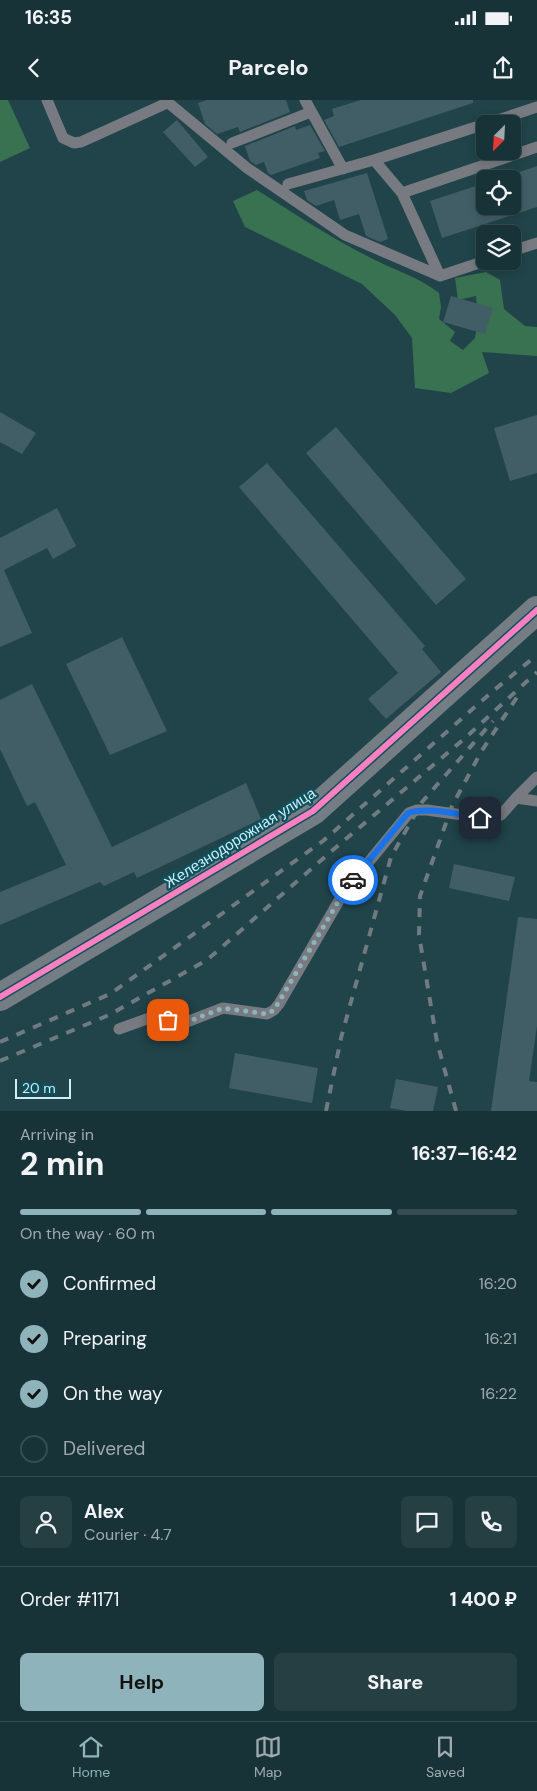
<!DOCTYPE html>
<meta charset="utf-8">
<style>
:root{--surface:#183338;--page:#253f43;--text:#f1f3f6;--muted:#9faaae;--line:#364e53;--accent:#8eb3bb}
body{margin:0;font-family:"DM Sans",sans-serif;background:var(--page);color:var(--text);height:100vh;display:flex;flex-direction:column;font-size:19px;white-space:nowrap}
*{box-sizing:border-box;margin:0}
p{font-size:16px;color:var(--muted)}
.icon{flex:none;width:28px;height:28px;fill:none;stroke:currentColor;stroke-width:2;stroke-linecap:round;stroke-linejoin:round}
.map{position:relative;height:1011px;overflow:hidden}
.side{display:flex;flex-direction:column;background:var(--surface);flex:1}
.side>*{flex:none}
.needle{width:32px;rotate:204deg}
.buttons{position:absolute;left:476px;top:15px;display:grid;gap:10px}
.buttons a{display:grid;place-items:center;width:45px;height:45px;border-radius:8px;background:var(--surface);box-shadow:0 2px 8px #0003,0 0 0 1px var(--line);font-size:25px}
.scale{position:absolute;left:15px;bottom:12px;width:56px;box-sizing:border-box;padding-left:5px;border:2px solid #caeff8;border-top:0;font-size:14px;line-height:18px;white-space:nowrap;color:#caeff8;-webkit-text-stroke:4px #0f505c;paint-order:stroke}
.pin{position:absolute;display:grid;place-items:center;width:42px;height:42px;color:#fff;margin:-21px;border-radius:10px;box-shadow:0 2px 8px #0006}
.courier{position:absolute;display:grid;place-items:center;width:50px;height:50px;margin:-25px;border:4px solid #1a73e8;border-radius:50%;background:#fff;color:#222;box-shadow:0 1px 6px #0007}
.overview em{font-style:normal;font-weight:700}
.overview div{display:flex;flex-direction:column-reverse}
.overview{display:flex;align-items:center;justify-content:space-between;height:85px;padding:0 20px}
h1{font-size:32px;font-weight:700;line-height:38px}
.bar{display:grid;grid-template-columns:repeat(4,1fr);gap:8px 5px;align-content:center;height:60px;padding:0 20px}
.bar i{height:6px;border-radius:4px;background:var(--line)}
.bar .selected{background:var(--accent)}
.bar p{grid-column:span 4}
.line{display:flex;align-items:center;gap:12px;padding:0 20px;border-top:1px solid var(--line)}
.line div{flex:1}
.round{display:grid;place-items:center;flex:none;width:52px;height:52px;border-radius:8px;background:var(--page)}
ol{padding:0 20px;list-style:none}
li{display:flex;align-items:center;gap:15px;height:55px}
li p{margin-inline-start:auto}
li .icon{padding:5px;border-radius:50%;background:var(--accent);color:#111;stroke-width:4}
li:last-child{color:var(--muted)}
li i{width:28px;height:28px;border:2px solid var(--line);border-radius:50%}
.primary-button{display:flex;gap:10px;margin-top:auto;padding:10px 20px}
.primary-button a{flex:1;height:58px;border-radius:8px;background:var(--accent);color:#111;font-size:20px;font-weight:700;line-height:58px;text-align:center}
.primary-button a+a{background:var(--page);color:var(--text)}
.status{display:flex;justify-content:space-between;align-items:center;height:35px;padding:0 25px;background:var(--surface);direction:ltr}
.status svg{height:14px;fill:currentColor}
header{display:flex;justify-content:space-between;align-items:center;height:65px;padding:0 20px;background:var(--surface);font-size:22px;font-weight:700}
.dock{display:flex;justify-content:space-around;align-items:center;height:70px;border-top:1px solid var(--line);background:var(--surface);font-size:14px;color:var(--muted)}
.dock a{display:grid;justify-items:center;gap:2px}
.dock .selected{color:var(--accent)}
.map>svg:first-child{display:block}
.green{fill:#397251}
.building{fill:#415e66}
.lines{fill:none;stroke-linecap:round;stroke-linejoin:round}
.lane{stroke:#777b81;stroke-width:11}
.secondary{stroke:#747c84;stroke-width:28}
.rail{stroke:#707b81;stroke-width:4;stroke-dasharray:9 9;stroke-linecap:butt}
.cycleway-casing{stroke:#0f505c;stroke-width:9}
.cycleway{stroke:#ff80c0;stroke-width:6}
.done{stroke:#8eb3bb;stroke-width:5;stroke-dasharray:0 9}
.route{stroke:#1a73e8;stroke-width:6}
.labels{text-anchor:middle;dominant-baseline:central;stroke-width:4.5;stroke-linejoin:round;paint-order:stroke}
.street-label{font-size:15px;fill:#caeff8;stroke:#0f505c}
</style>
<div class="status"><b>16:35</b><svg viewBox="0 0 49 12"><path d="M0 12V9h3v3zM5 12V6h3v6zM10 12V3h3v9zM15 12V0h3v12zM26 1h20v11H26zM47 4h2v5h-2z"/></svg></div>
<header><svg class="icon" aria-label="back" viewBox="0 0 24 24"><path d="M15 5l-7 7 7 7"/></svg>Parcelo<svg class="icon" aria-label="share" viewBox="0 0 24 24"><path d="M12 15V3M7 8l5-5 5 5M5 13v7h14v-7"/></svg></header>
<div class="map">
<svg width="537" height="1011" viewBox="0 0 537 1011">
<rect width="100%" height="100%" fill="#20444a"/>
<!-- green -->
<path class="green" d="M 0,0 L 8,0 L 30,48 L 0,62 Z
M 257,90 C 295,114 334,140 375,160 C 397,171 420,178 439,193 L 441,207 L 439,219 L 455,232 L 450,241 L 463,250 L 475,238 L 478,220 L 476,196 L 458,200 L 455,178 L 486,172 L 500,180 L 504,209 L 525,226 L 537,227 L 537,256 L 482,252 L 489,273 L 451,293 L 415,288 L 412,238 L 395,215 L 362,184 L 245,127 L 233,101 Z"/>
<!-- building -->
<path class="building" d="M 207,0 L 286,0 L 290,12 L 240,32 L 238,27 L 217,34 L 205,24 L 198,3 Z
M 361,0 L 473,0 L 473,3 L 339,47 L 324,20 L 334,16 L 332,9 Z
M 177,20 L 208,57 L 195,67 L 163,32 Z
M 310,25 L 325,51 L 318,53 L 320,58 L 271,75 L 268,73 L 264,62 L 256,65 L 250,61 L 245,46 L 295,26 L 296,30 Z
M 537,66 L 537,107 L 442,138 L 430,101 L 485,83 L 485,106 L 512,106 L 512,79 L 499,79 Z
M 367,73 L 388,139 L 380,142 L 366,136 L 359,114 L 340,120 L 334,100 L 316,106 L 307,100 L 304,91 Z
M 451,196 L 493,208 L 485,234 L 443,222 Z
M 0,312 L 36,333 L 22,354 L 0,342 Z
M 537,315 L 537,373 L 510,381 L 494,328 Z
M 336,327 L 466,479 L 436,505 L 306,353 Z
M 267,363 L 425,546 L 422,549 L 441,572 L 386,619 L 368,599 L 398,573 L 239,387 Z
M 57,408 L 76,446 L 53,459 L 47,448 L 4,470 L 32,533 L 0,547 L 0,438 Z
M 122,537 L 167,631 L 110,655 L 66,564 Z
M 32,584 L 112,747 L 246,683 L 261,719 L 137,778 L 134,772 L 104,786 L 100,782 L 0,825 L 0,792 L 66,765 L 35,702 L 27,706 L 0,649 L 0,600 Z
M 454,764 L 515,777 L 509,801 L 449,788 Z
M 518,817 L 537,819 L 537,926 L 529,981 L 537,982 L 537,1011 L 491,1011 Z
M 235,953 L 318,968 L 312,1003 L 229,988 Z
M 396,979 L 438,987 L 433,1011 L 406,1011 L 390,1008 Z"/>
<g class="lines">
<!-- lane -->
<path class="lane" d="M 47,0 L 63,38 L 74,43 L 81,42 L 167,3
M 165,0 L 247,68 L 345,135 L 440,176 L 485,161
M 305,0 L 343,69
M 486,24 L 537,7
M 232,43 L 311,12
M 288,84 L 374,60
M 402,93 L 374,60 L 485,24
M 512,151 L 537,143
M 440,176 L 402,93 L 537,47
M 516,698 L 537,677
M 119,929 L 152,917 L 184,923 L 223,908 L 267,914 L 274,910 L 279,904 L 344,792 L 409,713 L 417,710 L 427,710 L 491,719 L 501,715 L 516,698 L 537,701"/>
<!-- secondary -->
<path class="secondary" d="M 0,897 L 313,711 L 537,510"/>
<!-- rail -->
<path class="rail" d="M 0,942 L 110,894 L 323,741 L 493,591 L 537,555
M 0,961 L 109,915 L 207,860 L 334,749 L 464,639 L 537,572
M 326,1011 L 341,938 L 391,757 L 422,702 L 493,621
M 456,1011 L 437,942 L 419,835 L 420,796 L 452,706 L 481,652 L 519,594"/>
<!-- cycleway casing -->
<g class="cycleway-casing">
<path id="cycleway" d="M 0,897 L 313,711 L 537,510"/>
</g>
<!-- cycleway -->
<use href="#cycleway" class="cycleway"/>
</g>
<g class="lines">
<!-- done -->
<path class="done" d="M 168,920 L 184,923 L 223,908 L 267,914 L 274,910 L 344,792 L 353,780"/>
<!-- route -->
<path class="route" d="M 353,780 L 408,713 C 428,706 459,715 480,718"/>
</g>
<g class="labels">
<!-- street labels -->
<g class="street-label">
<text transform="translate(240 738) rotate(-32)">Железнодорожная улица</text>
</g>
</g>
</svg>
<div class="buttons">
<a><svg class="needle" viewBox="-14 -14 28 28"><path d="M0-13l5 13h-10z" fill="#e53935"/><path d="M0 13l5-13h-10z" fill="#9faaae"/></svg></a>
<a><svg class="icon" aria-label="locate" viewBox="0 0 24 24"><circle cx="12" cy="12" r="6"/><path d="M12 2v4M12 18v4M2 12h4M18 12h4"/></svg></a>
<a><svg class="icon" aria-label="layers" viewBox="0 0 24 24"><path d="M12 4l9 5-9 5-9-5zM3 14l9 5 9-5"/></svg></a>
</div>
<div class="scale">20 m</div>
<div class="pin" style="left:168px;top:920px;background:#ea580c"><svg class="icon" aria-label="bag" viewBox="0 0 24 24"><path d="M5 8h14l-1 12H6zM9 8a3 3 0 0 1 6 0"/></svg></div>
<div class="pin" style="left:480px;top:718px;background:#1f2937"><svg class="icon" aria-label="home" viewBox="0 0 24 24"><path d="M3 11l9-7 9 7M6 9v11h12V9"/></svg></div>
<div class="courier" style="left:353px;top:780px"><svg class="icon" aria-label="car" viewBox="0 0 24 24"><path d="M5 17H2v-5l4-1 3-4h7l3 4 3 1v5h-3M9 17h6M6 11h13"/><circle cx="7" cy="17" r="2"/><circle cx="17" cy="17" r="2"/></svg></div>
</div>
<section class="side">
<div class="overview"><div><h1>2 min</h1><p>Arriving in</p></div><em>16:37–16:42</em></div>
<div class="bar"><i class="selected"></i><i class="selected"></i><i class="selected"></i><i></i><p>On the way · 60 m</p></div>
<ol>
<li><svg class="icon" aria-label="check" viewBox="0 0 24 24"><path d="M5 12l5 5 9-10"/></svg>Confirmed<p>16:20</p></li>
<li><svg class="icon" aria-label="check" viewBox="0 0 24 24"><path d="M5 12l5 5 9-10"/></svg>Preparing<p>16:21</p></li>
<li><svg class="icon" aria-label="check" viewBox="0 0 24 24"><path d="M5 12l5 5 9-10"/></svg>On the way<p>16:22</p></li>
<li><i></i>Delivered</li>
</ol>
<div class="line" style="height:90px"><a class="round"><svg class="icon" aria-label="person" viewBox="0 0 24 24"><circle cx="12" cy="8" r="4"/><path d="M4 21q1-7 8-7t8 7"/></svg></a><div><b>Alex</b><p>Courier · 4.7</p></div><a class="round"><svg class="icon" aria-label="chat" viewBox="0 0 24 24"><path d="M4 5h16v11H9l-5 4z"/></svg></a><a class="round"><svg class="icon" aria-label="phone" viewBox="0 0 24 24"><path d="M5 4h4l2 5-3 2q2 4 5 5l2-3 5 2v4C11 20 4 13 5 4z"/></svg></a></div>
<div class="line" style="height:65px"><div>Order #1171</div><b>1 400 ₽</b></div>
<div class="primary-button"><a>Help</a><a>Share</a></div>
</section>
<nav class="dock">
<a class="selected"><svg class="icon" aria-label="home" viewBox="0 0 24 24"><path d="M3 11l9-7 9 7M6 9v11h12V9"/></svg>Home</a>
<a><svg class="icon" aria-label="map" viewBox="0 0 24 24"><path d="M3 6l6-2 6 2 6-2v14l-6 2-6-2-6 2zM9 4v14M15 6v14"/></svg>Map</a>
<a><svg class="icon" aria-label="saved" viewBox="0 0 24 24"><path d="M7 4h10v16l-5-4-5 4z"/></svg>Saved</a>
</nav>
